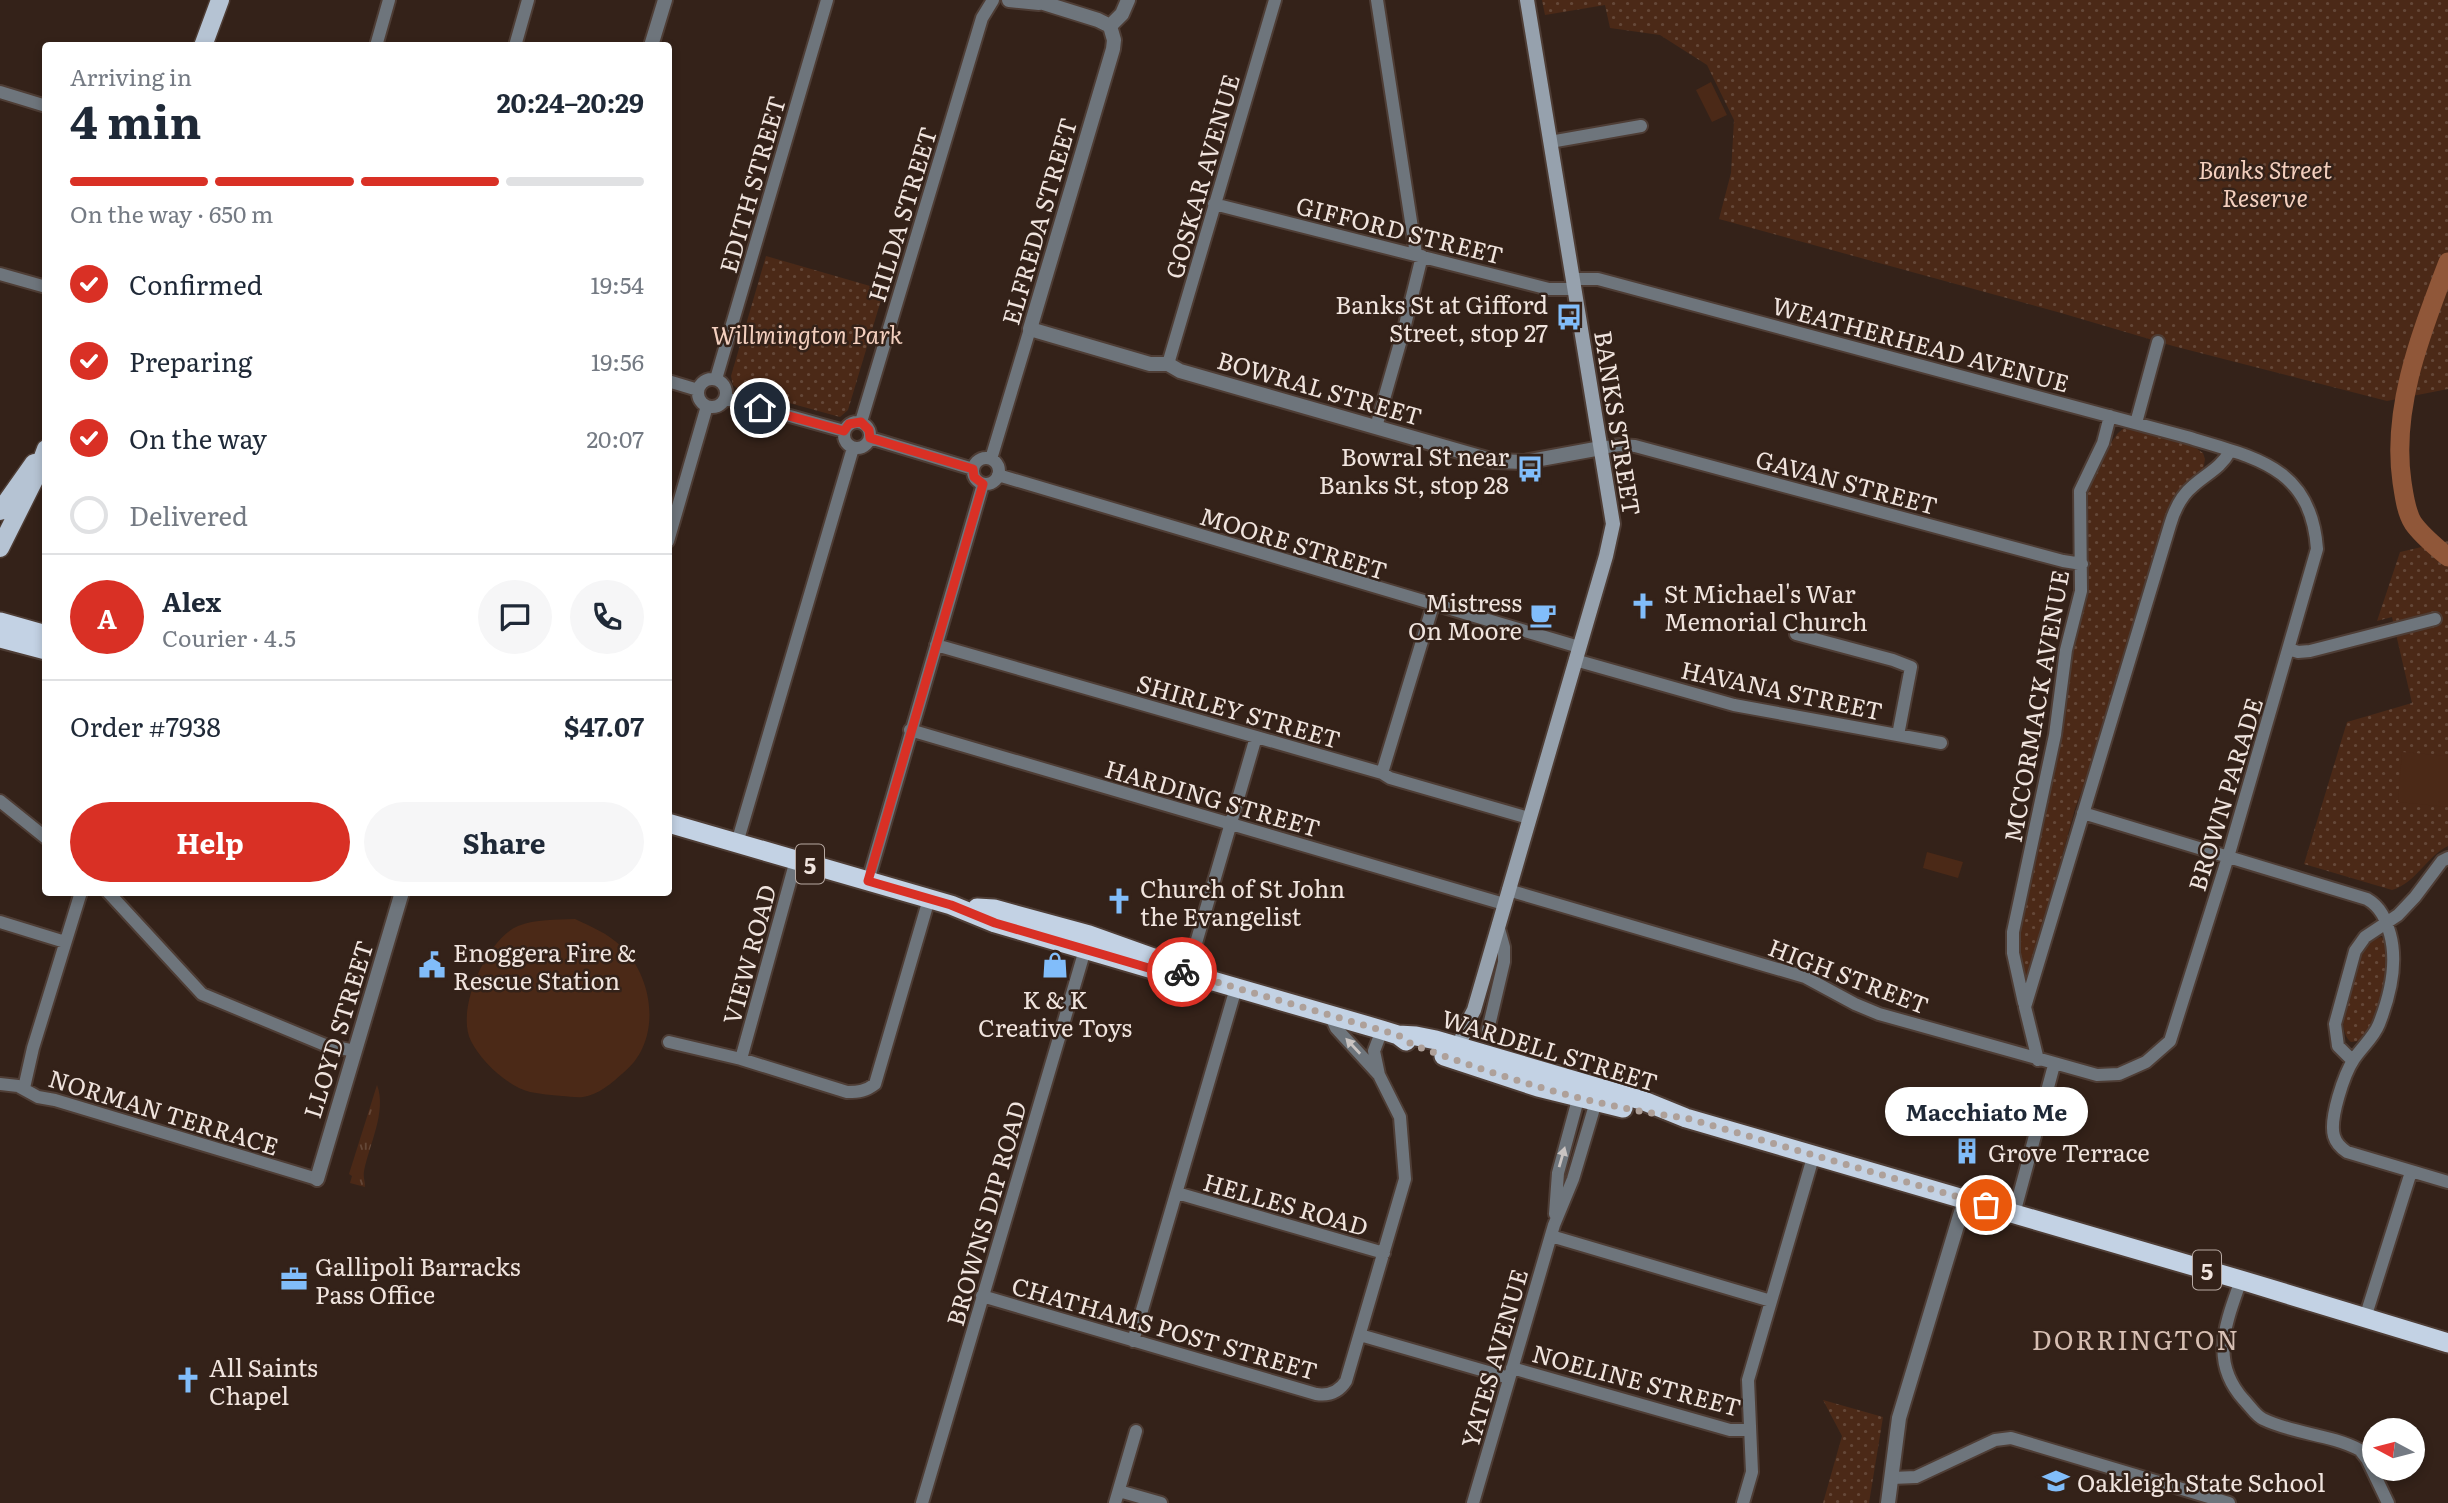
<!DOCTYPE html>
<meta charset="utf-8">
<style>
:root{--surface:#fff;--page:#f6f6f7;--text:#1f2937;--muted:#747a83;--line:#e0e1e3;--accent:#d93025}
body{margin:0;font-family:Literata,serif;background:var(--page);color:var(--text);height:100vh;display:flex;flex-direction:column;font-size:26px;white-space:nowrap}
*{box-sizing:border-box;margin:0}
p{font-size:23px;color:var(--muted)}
.icon{flex:none;width:38px;height:38px;fill:none;stroke:currentColor;stroke-width:2;stroke-linecap:round;stroke-linejoin:round}
.map{position:relative;flex:1;overflow:hidden}
.sheet{position:absolute;left:42px;top:42px;width:630px;height:854px;display:flex;flex-direction:column;background:var(--surface);border-radius:7px;box-shadow:0 4px 10px #0003}
.sheet>*{flex:none}
.needle{width:46px;rotate:277deg}
.fabs{position:absolute;left:2362px;top:1418px;display:grid;gap:14px}
.fabs a{display:grid;place-items:center;width:63px;height:63px;border-radius:50%;background:var(--surface);box-shadow:0 4px 10px #0003;font-size:35px}
.pin{position:absolute;display:grid;place-items:center;width:60px;height:60px;color:#fff;margin:-30px;border:4px solid #fff;border-radius:50%;box-shadow:0 2px 7px #0007}
.courier{position:absolute;display:grid;place-items:center;width:70px;height:70px;margin:-35px;border:5px solid #d93025;border-radius:50%;background:#fff;color:#222;box-shadow:0 2px 9px #0007}
.bubble{position:absolute;height:49px;border-radius:24px;background:var(--surface);box-shadow:0 4px 10px #0003;font-size:23px;font-weight:700;line-height:49px;text-align:center}
.summary em{font-style:normal;font-weight:700}
.summary div{display:flex;flex-direction:column-reverse}
.summary{display:flex;align-items:center;justify-content:space-between;height:119px;padding:0 28px}
h1{font-size:46px;font-weight:700;line-height:52px}
.bar{display:grid;grid-template-columns:repeat(4,1fr);gap:10px 7px;align-content:center;height:84px;padding:0 28px}
.bar i{height:9px;border-radius:5px;background:var(--line)}
.bar .current{background:var(--accent)}
.bar p{grid-column:span 4}
.line{display:flex;align-items:center;gap:18px;padding:0 28px;border-top:2px solid var(--line)}
.line div{flex:1}
.round{display:grid;place-items:center;flex:none;width:74px;height:74px;border-radius:37px;background:var(--page)}
ol{padding:0 28px;list-style:none}
li{display:flex;align-items:center;gap:21px;height:77px}
li p{margin-inline-start:auto}
li .icon{padding:7px;border-radius:50%;background:var(--accent);color:#fff;stroke-width:4}
li:last-child{color:var(--muted)}
li i{width:38px;height:38px;border:4px solid var(--line);border-radius:50%}
.primary-button{display:flex;gap:14px;margin-top:auto;padding:14px 28px}
.primary-button a{flex:1;height:80px;border-radius:42px;background:var(--accent);color:#fff;font-size:28px;font-weight:700;line-height:80px;text-align:center}
.primary-button a+a{background:var(--page);color:var(--text)}
.map>svg:first-child{display:block}
.grass{fill:url(#grass-tufts)}
.park{fill:url(#park-dots)}
.garden{fill:#4b2917}
.lines{fill:none;stroke-linecap:round;stroke-linejoin:round}
.river{stroke:#905739;stroke-width:19}
.minor-casing{stroke:#4e3d35;stroke-width:16}
.tertiary-casing{stroke:#4e3d35;stroke-width:18}
.secondary-casing{stroke:#4e3d35;stroke-width:18}
.primary-casing{stroke:#4e3d35;stroke-width:21}
.trunk-casing{stroke:#4e3d35;stroke-width:23}
.minor{stroke:#6e757c;stroke-width:12}
.tertiary{stroke:#6e757c;stroke-width:14}
.secondary{stroke:#96a1ad;stroke-width:14}
.primary{stroke:#b5c3d3;stroke-width:18}
.trunk{stroke:#c3d2e4;stroke-width:19}
.oneway{fill:#c9c3c1}
.done{stroke:#aea099;stroke-width:7;stroke-dasharray:0 12.6}
.route{stroke:#d93025;stroke-width:9}
.labels{text-anchor:middle;dominant-baseline:central;stroke-width:5;stroke-linejoin:round;paint-order:stroke}
.shield{fill:#342219;stroke:#b8aaa3;stroke-width:2}
.shield-label{font-size:23px;font-weight:bold;fill:#f0e4de}
.park-label{font-size:24px;font-style:italic;fill:#f3cfbe;stroke:#342219}
.street-label{font-size:24px;fill:#f0e4de;stroke:#342219}
.poi-label{font-size:24px;fill:#f0e4de;stroke:#342219;text-anchor:start}
.neighbourhood-label{font-size:26px;letter-spacing:2px;fill:#d7bfb3;stroke:#342219}
</style>
<div class="map">
<svg width="2448" height="1503" viewBox="0 0 2448 1503">
<defs>
<pattern id="grass-tufts" width="24" height="20" patternUnits="userSpaceOnUse" patternTransform="scale(1.75)"><rect width="24" height="20" fill="#4b2917"/><path d="M3 7l-1-3M5 7V3M7 7l1-3M15 17l-1-3M17 17v-4M19 17l1-3" fill="none" stroke="#654838"/></pattern>
<pattern id="park-dots" width="8" height="8" patternUnits="userSpaceOnUse" patternTransform="scale(1.75)"><rect width="8" height="8" fill="#4b2917"/><path d="M2 2h.1M6 6h.1" fill="none" stroke="#654838" stroke-width="1.8" stroke-linecap="round"/></pattern>
</defs>
<rect width="100%" height="100%" fill="#342219"/>
<!-- grass -->
<path class="grass" d="M 377,1085 C 387,1111 369,1145 364,1171 C 363,1177 365,1181 365,1187 L 350,1183 L 352,1176 L 349,1174 Z"/>
<!-- park -->
<path class="park" d="M 1542,0 L 2448,0 L 2448,389 L 2387,401 L 2173,346 L 2061,313 L 1719,219 L 1731,173 L 1734,120 L 1707,65 L 1660,35 L 1610,28 L 1605,5 L 1545,15 Z
M 766,256 L 884,290 L 848,410 L 840,417 L 738,389 L 733,385 L 731,376 Z
M 2124,428 L 2190,444 L 2203,453 L 2205,459 L 2203,471 L 2176,495 L 2168,509 L 2095,755 L 2075,809 L 2030,973 L 2026,976 L 2019,958 L 2020,921 L 2061,733 L 2085,495 L 2102,455 L 2118,433 Z
M 2448,541 L 2448,846 C 2426,857 2416,883 2392,890 L 2304,864 L 2347,722 L 2412,703 L 2392,617 L 2377,621 L 2400,552 Z
M 2381,937 L 2387,942 C 2389,970 2382,1022 2359,1041 L 2351,1042 C 2331,1027 2355,966 2365,946 L 2370,941 Z
M 1823,1400 L 1883,1417 L 1869,1503 L 1823,1503 L 1842,1436 Z"/>
<!-- garden -->
<path class="garden" d="M 1711,82 L 1727,115 L 1712,122 L 1696,90 Z
M 2402,752 L 2448,756 L 2448,807 L 2398,802 Z
M 1927,852 L 1963,862 L 1958,878 L 1923,868 Z
M 575,919 C 592,927 607,933 621,946 C 655,979 662,1042 623,1073 C 612,1083 598,1095 583,1097 C 576,1098 568,1096 562,1096 C 551,1095 540,1094 530,1092 C 507,1086 481,1061 471,1041 C 455,1010 487,939 518,926 C 535,919 557,920 575,919 Z"/>
<g class="lines">
<!-- river -->
<path class="river" d="M 2448,262 C 2422,331 2391,407 2402,482 C 2404,495 2406,512 2413,523 C 2422,536 2436,547 2448,557"/>
<!-- minor casing -->
<g class="minor-casing">
<path id="minor" d="M 1377,0 L 1416,254
M 376,46 L 389,0
M 515,46 L 528,0
M 0,92 L 46,106
M 1550,142 L 1641,126
M 1214,204 L 1549,289 L 1575,289
M 0,274 L 46,287
M 1168,364 L 1275,0
M698 393a14 14 0 1 1 28 0a14 14 0 1 1-28 0Z
M 716,379 L 827,0
M 668,381 L 698,390
M 725,398 L 844,431
M844 435a13 13 0 1 1 26 0a13 13 0 1 1-26 0Z
M 861,422 L 982,18 L 993,0
M 2136,423 L 2158,342
M 1376,427 L 1404,329 L 1422,256
M 870,438 L 973,469
M 1601,448 L 1619,445 L 1635,446 L 2063,561 L 2082,564
M973 471a13 13 0 1 1 26 0a13 13 0 1 1-26 0Z
M 991,459 L 1030,329
M 998,475 L 1579,647
M 668,541 L 707,406
M 1796,634 L 1893,660 L 1911,667 L 1898,735
M 936,645 L 1382,773 L 1390,778 L 1529,818
M 2289,649 L 2298,652 L 2310,651 L 2435,619
M 1575,660 L 1734,705 L 1941,743
M 910,730 L 1504,904
M 1382,773 L 1433,605
M 0,801 L 46,838
M 2083,813 L 2367,899 C 2381,907 2386,920 2390,934 C 2398,963 2390,996 2379,1024 C 2374,1037 2362,1047 2354,1059 C 2344,1074 2329,1119 2334,1136 C 2336,1143 2341,1148 2347,1152 L 2448,1182
M 737,843 L 853,448
M 868,881 L 983,484
M 1508,890 L 1805,977 L 1855,1004 L 1879,1014 L 2097,1075 L 2119,1074 L 2146,1062 L 2170,1041 L 2228,857 L 2317,549 C 2311,466 2255,458 2187,437 L 1598,279 L 1574,279
M 108,892 L 202,994 L 325,1045 L 355,1051
M 0,922 L 65,942
M 1187,974 L 1256,737
M 2024,1003 L 2013,953 L 2013,932 L 2055,735 L 2066,650 L 2081,591 L 2080,491 L 2103,443 L 2110,416
M 1330,1015 L 1336,1028 L 1379,1075
M 1488,1030 L 1504,962 L 1504,947 L 1498,925
M 669,1042 L 741,1059 L 847,1092 C 859,1092 866,1091 875,1084 L 929,899
M 741,1059 L 796,860
M 2038,1060 L 2025,1007 L 2170,525 C 2174,511 2182,495 2193,486 C 2206,474 2221,468 2230,451
M 2353,1061 L 2338,1046 L 2335,1024 L 2355,951 L 2365,937 L 2398,915 L 2415,897 L 2442,861 L 2448,858
M 0,1084 L 18,1086 L 38,1097 L 55,1100 L 317,1179
M 24,1088 L 33,1048 L 81,892
M 1177,1193 L 1384,1253
M 1555,1214 L 1558,1173 L 1580,1092
M 2014,1214 L 2054,1065
M 1551,1236 L 1771,1301
M 2241,1280 C 2226,1323 2209,1361 2244,1400 C 2250,1406 2256,1416 2263,1419 C 2293,1434 2330,1434 2360,1450 L 2367,1459 L 2388,1503
M 982,1296 L 1316,1394 C 1329,1396 1339,1392 1346,1381 L 1405,1179 L 1400,1117 L 1379,1075 L 1374,1051 L 1382,1030
M 2365,1318 L 2411,1172
M 1360,1335 L 1509,1378
M 1133,1341 L 1236,988
M 1512,1368 L 1730,1430 L 1750,1430
M 1892,1478 L 1916,1477 L 1995,1440 L 2011,1438 L 2229,1503
M 1119,1491 L 1161,1503
M 922,1503 L 1087,943
M 1115,1503 L 1136,1431
M 1473,1503 L 1554,1225 L 1573,1179 L 1598,1095
M 1743,1503 L 1752,1472 L 1748,1380 L 1814,1154"/>
</g>
<!-- tertiary casing -->
<g class="tertiary-casing">
<path id="tertiary" d="M 1009,0 L 1039,3
M 1034,0 L 1098,20 L 1110,26
M 1110,26 L 1114,40 L 1113,49 L 1030,329 L 1150,364 L 1168,364 L 1180,371 L 1494,461 L 1524,462 L 1601,448
M 1110,26 L 1122,14 L 1128,0
M 651,46 L 665,0
M 317,1179 L 402,892
M 1888,1503 L 1899,1418 L 1965,1199"/>
</g>
<!-- secondary casing -->
<g class="secondary-casing">
<path id="secondary" d="M 1457,1053 L 1466,1025 L 1474,1010 L 1606,556 L 1613,524 L 1527,0"/>
</g>
<!-- primary casing -->
<g class="primary-casing">
<path id="primary" d="M 203,46 L 220,0
M 0,511 L 34,463
M 0,548 L 36,476 L 46,449"/>
</g>
<!-- trunk casing -->
<g class="trunk-casing">
<path id="trunk" d="M 0,622 L 46,635
M 0,638 L 46,650
M 668,823 L 951,905 L 995,923 L 1101,954 L 1152,969 L 1182,972 L 1382,1030 L 1398,1035 L 1406,1041
M 977,908 L 994,909 L 1089,935 L 1159,960
M 1398,1035 L 1416,1036 L 1436,1040 L 1644,1101 L 1686,1118 L 2241,1280 L 2448,1343
M 1444,1056 L 1538,1087 L 1623,1108"/>
</g>
<!-- minor -->
<use href="#minor" class="minor"/>
<!-- tertiary -->
<use href="#tertiary" class="tertiary"/>
<!-- secondary -->
<use href="#secondary" class="secondary"/>
<!-- primary -->
<use href="#primary" class="primary"/>
<!-- trunk -->
<use href="#trunk" class="trunk"/>
</g>
<!-- one-way arrows -->
<defs><path id="oneway-solid" d="M-6-.8H1V-3.2L6.5 0L1 3.2V.8H-6Z" transform="scale(1.75)"/></defs>
<g class="oneway">
<use href="#oneway-solid" transform="translate(1353 1046) rotate(-133)"/>
<use href="#oneway-solid" transform="translate(1562 1157) rotate(-74)"/>
</g>
<g class="lines">
<!-- done -->
<path class="done" d="M 1182,972 L 1398,1035 L 1413,1045 C 1502,1077 1592,1107 1686,1118 L 1986,1205"/>
<!-- route -->
<path class="route" d="M 760,408 L 844,431 L 849,424 L 861,422 L 869,430 L 870,438 L 973,469 L 974,477 L 983,484 L 868,881 L 951,905 L 995,923 L 1108,956 L 1152,969 L 1182,972"/>
</g>
<!-- icons -->
<defs>
<g id="bus-bare" transform="scale(2.1)"><path d="M-5-6H5V4H4V6H2V4H-2V6H-4V4H-5ZM-3.5-4V0h7V-4ZM-3.5 1.2v1.5H-2V1.2ZM2 1.2v1.5H3.5V1.2Z" fill="#81bdfa" stroke="#342219" stroke-width="2.5" paint-order="stroke"/></g>
<g id="church-bare" transform="scale(2.1)"><path d="M-1.2-6h2.4v3.5h3.3v2.4h-3.3V6h-2.4V-.1h-3.3v-2.4h3.3Z" fill="#81bdfa" stroke="#342219" stroke-width="2.5" paint-order="stroke"/></g>
<g id="cafe-bare" transform="scale(2.1)"><path d="M-5.5-4.5H6V0H3Q3 3.5 0 3.5H-2.5Q-5.5 3.5-5.5 0ZM3-3.2v2h1.7v-2ZM-6 4.5H4V6H-6Z" fill="#81bdfa" stroke="#342219" stroke-width="2.5" paint-order="stroke"/></g>
<g id="civic-bare" transform="scale(2.1)"><path d="M-.6-6.5H3V-4.5H.6V-3L4-1V1h2V6H-6V1h2V-1L-.6-3ZM-1.2 2.5V6h2.4V2.5Z" fill="#81bdfa" stroke="#342219" stroke-width="2.5" paint-order="stroke"/></g>
<g id="shop-bare" transform="scale(2.1)"><path d="M-5-2.5h2.3a2.7 3.5 0 0 1 5.4 0H5L5.5 6h-11ZM-1.5-2.5h3a1.5 2.3 0 0 0-3 0Z" fill="#81bdfa" stroke="#342219" stroke-width="2.5" paint-order="stroke"/></g>
<g id="building-bare" transform="scale(2.1)"><path d="M-4-6H4V6H1V3H-1V6H-4ZM-2.5-4.3h1.7v1.8h-1.7ZM.8-4.3h1.7v1.8H.8ZM-2.5-1h1.7V.8h-1.7ZM.8-1h1.7V.8H.8Z" fill="#81bdfa" stroke="#342219" stroke-width="2.5" paint-order="stroke"/></g>
<g id="office-bare" transform="scale(2.1)"><path d="M-6-3h4V-5.5h4V-3h4V5H-6ZM-1-4.5V-3h2v-1.5ZM-6 0V1H6V0Z" fill="#81bdfa" stroke="#342219" stroke-width="2.5" paint-order="stroke"/></g>
<g id="school-bare" transform="scale(2.1)"><path d="M0-5L7-2L0 1L-7-2ZM-4 1L0 2.5L4 1V4Q0 6-4 4Z" fill="#81bdfa" stroke="#342219" stroke-width="2.5" paint-order="stroke"/></g>
</defs>
<g fill-rule="evenodd">
<use href="#bus-bare" x="1569" y="317"/>
<use href="#bus-bare" x="1530" y="469"/>
<use href="#church-bare" x="1643" y="606"/>
<use href="#cafe-bare" x="1543" y="615"/>
<use href="#church-bare" x="1119" y="901"/>
<use href="#civic-bare" x="432" y="965"/>
<use href="#shop-bare" x="1055" y="965"/>
<use href="#building-bare" x="1967" y="1151"/>
<use href="#office-bare" x="294" y="1279"/>
<use href="#church-bare" x="188" y="1380"/>
<use href="#school-bare" x="2056" y="1481"/>
</g>
<g class="labels">
<!-- shield labels -->
<g class="shield">
<rect x="796" y="844.5" width="28" height="39" rx="5"/>
<rect x="2193" y="1250.5" width="28" height="39" rx="5"/>
</g>
<g class="shield-label">
<text x="810" y="864">5</text>
<text x="2207" y="1270">5</text>
</g>
<!-- park labels -->
<g class="park-label">
<text x="2265" y="168">Banks Street<tspan x="2265" dy="28">Reserve</tspan></text>
<text x="807" y="333">Willmington Park</text>
</g>
<!-- street labels -->
<g class="street-label">
<text transform="translate(1201 176) rotate(-74)">GOSKAR AVENUE</text>
<text transform="translate(751 184) rotate(-74)">EDITH STREET</text>
<text transform="translate(901 214) rotate(-73)">HILDA STREET</text>
<text transform="translate(1038 221) rotate(-74)">ELFREDA STREET</text>
<text transform="translate(1400 229) rotate(14)">GIFFORD STREET</text>
<text transform="translate(1921 343) rotate(15)">WEATHERHEAD AVENUE</text>
<text transform="translate(1320 387) rotate(16)">BOWRAL STREET</text>
<text transform="translate(1619 423) rotate(81)">BANKS STREET</text>
<text transform="translate(1847 481) rotate(15)">GAVAN STREET</text>
<text transform="translate(1294 542) rotate(17)">MOORE STREET</text>
<text transform="translate(1782 689) rotate(12)">HAVANA STREET</text>
<text transform="translate(2035 706) rotate(-80)">MCCORMACK AVENUE</text>
<text transform="translate(1239 710) rotate(16)">SHIRLEY STREET</text>
<text transform="translate(2224 794) rotate(-73)">BROWN PARADE</text>
<text transform="translate(1213 797) rotate(16)">HARDING STREET</text>
<text transform="translate(748 954) rotate(-75)">VIEW ROAD</text>
<text transform="translate(1849 975) rotate(21)">HIGH STREET</text>
<text transform="translate(337 1029) rotate(-73)">LLOYD STREET</text>
<text transform="translate(1550 1049) rotate(17)">WARDELL STREET</text>
<text transform="translate(164 1111) rotate(17)">NORMAN TERRACE</text>
<text transform="translate(1286 1203) rotate(16)">HELLES ROAD</text>
<text transform="translate(985 1213) rotate(-74)">BROWNS DIP ROAD</text>
<text transform="translate(1165 1327) rotate(16)">CHATHAMS POST STREET</text>
<text transform="translate(1493 1358) rotate(-74)">YATES AVENUE</text>
<text transform="translate(1637 1379) rotate(15)">NOELINE STREET</text>
</g>
<!-- poi labels -->
<g class="poi-label">
<text x="1548" y="303" text-anchor="end">Banks St at Gifford<tspan x="1548" dy="28">Street, stop 27</tspan></text>
<text x="1509" y="455" text-anchor="end">Bowral St near<tspan x="1509" dy="28">Banks St, stop 28</tspan></text>
<text x="1664" y="592">St Michael's War<tspan x="1664" dy="28">Memorial Church</tspan></text>
<text x="1522" y="601" text-anchor="end">Mistress<tspan x="1522" dy="28">On Moore</tspan></text>
<text x="1140" y="887">Church of St John<tspan x="1140" dy="28">the Evangelist</tspan></text>
<text x="453" y="951">Enoggera Fire &amp;<tspan x="453" dy="28">Rescue Station</tspan></text>
<text x="1055" y="998" text-anchor="middle">K &amp; K<tspan x="1055" dy="28">Creative Toys</tspan></text>
<text x="1988" y="1151">Grove Terrace</text>
<text x="315" y="1265">Gallipoli Barracks<tspan x="315" dy="28">Pass Office</tspan></text>
<text x="209" y="1366">All Saints<tspan x="209" dy="28">Chapel</tspan></text>
<text x="2077" y="1481">Oakleigh State School</text>
</g>
<!-- neighbourhood labels -->
<g class="neighbourhood-label">
<text x="2136" y="1338">DORRINGTON</text>
</g>
</g>
</svg>
<div class="fabs">
<a><svg class="needle" viewBox="-14 -14 28 28"><path d="M0-13l5 13h-10z" fill="#e53935"/><path d="M0 13l5-13h-10z" fill="#747a83"/></svg></a>
</div>
<div class="pin" style="left:1986px;top:1205px;background:#ea580c"><svg class="icon" aria-label="bag" viewBox="0 0 24 24"><path d="M5 8h14l-1 12H6zM9 8a3 3 0 0 1 6 0"/></svg></div>
<div class="pin" style="left:760px;top:408px;background:#1f2937"><svg class="icon" aria-label="home" viewBox="0 0 24 24"><path d="M3 11l9-7 9 7M6 9v11h12V9"/></svg></div>
<div class="courier" style="left:1182px;top:972px"><svg class="icon" aria-label="bike" viewBox="0 0 24 24"><circle cx="6" cy="16" r="4"/><circle cx="18" cy="16" r="4"/><path d="M6 16l4-8h5l3 8M10 8l3 8H6M13 5h3"/></svg></div>
<div class="bubble" style="left:1885px;top:1087px;width:203px">Macchiato Me</div>
<section class="sheet">
<div class="summary"><div><h1>4 min</h1><p>Arriving in</p></div><em>20:24–20:29</em></div>
<div class="bar"><i class="current"></i><i class="current"></i><i class="current"></i><i></i><p>On the way · 650 m</p></div>
<ol>
<li><svg class="icon" aria-label="check" viewBox="0 0 24 24"><path d="M5 12l5 5 9-10"/></svg>Confirmed<p>19:54</p></li>
<li><svg class="icon" aria-label="check" viewBox="0 0 24 24"><path d="M5 12l5 5 9-10"/></svg>Preparing<p>19:56</p></li>
<li><svg class="icon" aria-label="check" viewBox="0 0 24 24"><path d="M5 12l5 5 9-10"/></svg>On the way<p>20:07</p></li>
<li><i></i>Delivered</li>
</ol>
<div class="line" style="height:126px"><b class="round" style="background:var(--accent);color:#fff">A</b><div><b>Alex</b><p>Courier · 4.5</p></div><a class="round"><svg class="icon" aria-label="chat" viewBox="0 0 24 24"><path d="M4 5h16v11H9l-5 4z"/></svg></a><a class="round"><svg class="icon" aria-label="phone" viewBox="0 0 24 24"><path d="M5 4h4l2 5-3 2q2 4 5 5l2-3 5 2v4C11 20 4 13 5 4z"/></svg></a></div>
<div class="line" style="height:91px"><div>Order #7938</div><b>$47.07</b></div>
<div class="primary-button"><a>Help</a><a>Share</a></div>
</section>
</div>
